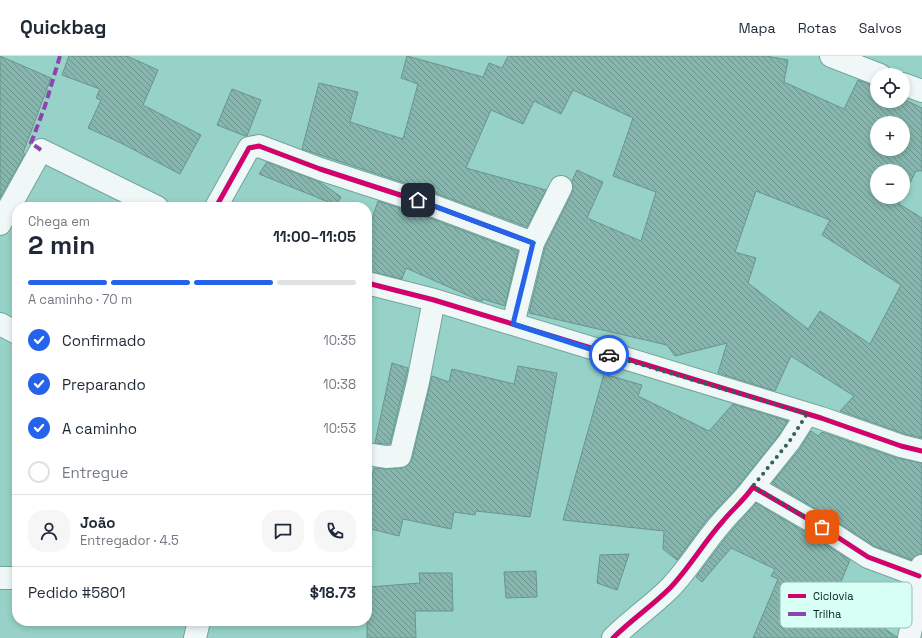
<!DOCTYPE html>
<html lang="pt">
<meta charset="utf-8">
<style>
:root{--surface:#fff;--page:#f6f6f7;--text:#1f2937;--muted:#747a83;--line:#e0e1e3;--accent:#2563eb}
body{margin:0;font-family:"Space Grotesk",sans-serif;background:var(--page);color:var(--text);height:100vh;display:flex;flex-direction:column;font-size:15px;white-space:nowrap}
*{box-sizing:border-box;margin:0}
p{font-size:13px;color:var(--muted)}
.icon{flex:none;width:22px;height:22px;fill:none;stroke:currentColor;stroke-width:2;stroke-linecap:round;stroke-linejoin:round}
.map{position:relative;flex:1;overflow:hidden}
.panel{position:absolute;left:12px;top:146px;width:360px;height:424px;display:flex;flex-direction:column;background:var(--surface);border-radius:16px;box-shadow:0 2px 6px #0003}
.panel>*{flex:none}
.tools{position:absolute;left:870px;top:12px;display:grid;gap:8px}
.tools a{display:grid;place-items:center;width:40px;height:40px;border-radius:50%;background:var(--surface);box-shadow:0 2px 6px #0003;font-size:20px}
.pin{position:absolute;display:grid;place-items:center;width:34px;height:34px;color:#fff;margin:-17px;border-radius:8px;box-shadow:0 2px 6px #0006}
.courier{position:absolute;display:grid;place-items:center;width:40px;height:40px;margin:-20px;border:3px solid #2563eb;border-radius:50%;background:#fff;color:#222;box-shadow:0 1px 5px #0007}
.summary em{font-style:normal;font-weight:700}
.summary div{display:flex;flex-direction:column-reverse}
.summary{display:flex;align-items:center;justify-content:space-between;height:68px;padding:0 16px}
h1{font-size:26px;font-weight:700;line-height:30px}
.bar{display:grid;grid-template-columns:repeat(4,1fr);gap:6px 4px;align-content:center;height:48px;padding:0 16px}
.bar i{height:5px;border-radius:3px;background:var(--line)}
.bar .active{background:var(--accent)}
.bar p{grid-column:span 4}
.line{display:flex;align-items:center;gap:10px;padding:0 16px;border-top:1px solid var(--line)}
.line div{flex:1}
.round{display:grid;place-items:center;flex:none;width:42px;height:42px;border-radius:16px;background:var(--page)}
ol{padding:0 16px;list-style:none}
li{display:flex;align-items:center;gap:12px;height:44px}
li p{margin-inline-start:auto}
li .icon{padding:4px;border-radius:50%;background:var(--accent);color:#fff;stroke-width:4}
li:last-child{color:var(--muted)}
li i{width:22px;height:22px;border:2px solid var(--line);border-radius:50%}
header{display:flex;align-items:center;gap:24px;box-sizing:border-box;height:56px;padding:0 20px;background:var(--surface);border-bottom:1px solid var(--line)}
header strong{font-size:19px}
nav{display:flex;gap:22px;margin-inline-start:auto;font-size:14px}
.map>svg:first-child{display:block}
.building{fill:url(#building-back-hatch);stroke:#69958d;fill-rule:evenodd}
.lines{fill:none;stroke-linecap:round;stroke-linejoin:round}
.minor-casing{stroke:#73a49c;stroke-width:24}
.minor{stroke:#eff8f7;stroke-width:22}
.quiet{stroke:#8e44ad;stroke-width:4;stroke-dasharray:8 4;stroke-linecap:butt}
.cycleway-casing{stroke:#d7fff5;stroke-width:8}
.cycleway{stroke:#d6006c;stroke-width:5}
.done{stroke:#345f58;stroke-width:4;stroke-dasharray:0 7.2}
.route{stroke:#2563eb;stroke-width:5}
.key{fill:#d7fff5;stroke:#96bcb4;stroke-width:1}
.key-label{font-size:11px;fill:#00211c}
</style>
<header>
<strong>Quickbag</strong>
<nav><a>Mapa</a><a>Rotas</a><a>Salvos</a></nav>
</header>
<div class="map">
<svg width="922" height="582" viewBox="0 0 922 582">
<defs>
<pattern id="building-back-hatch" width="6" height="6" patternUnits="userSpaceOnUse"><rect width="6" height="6" fill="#86b6ad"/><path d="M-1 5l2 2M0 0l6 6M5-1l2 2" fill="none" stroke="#6b948c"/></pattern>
</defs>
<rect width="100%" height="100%" fill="#96d2c7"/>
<!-- building -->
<path class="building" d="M 0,0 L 51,22 L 23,97 L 25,98 L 0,142 Z
M 69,0 L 127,0 L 158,14 L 143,49 L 201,79 L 180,118 L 119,86 L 88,72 L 101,44 L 96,42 L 100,33 L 62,19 Z
M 407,0 L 483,21 L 489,7 L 502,12 L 508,0 L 766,0 L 788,4 L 784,26 L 844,53 L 858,24 L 877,31 L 877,45 L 903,45 L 903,43 L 922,52 L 922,115 L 916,115 L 903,140 L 903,115 L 877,115 L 877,141 L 902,141 L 899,148 L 922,162 L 922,382 L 905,378 L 840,355 L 854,340 L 791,300 L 775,335 L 718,317 L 727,287 L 675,300 L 667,289 L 529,257 L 545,191 L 572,137 L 573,131 L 572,125 L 577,114 L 603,126 L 587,162 L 641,185 L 656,136 L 613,120 L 633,62 L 573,34 L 561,58 L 534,45 L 523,68 L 491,54 L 466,112 L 546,134 L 527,171 L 435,137 L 302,93 L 319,27 L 358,36 L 350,66 L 403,83 L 418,28 L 401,22 ZM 877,67 L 903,67 L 903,93 L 877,93 ZM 756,135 L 830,164 L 822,179 L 901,229 L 870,288 L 820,255 L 808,273 L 748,227 L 756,202 L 735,196 Z
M 232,33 L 261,44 L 247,80 L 245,80 L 217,69 Z
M 267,106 L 320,126 L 341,141 L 336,149 L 259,118 Z
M 378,145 L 427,161 L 518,195 L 505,250 L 483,243 L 482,245 L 478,244 L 406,212 L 402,223 L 367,215 L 367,178 Z
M 392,307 L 408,312 L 390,388 L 387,388 L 375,387 Z
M 518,310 L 557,317 L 530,461 L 476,455 L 475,459 L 454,456 L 451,473 L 403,463 L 399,480 L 367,472 L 367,443 L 374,412 L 387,413 L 401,412 L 408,409 L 412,403 L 432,320 L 449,326 L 452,313 L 514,328 Z
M 604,318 L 642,329 L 638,340 L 709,375 L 733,348 L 788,365 L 779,379 L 740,428 L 706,465 L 677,504 L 663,493 L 664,475 L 563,464 Z
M 811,375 L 818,380 L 822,376 L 897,402 L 922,407 L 922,498 L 914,501 L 912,504 L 874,490 L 829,461 L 772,427 L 799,394 Z
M 756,447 L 815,482 L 850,504 L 835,540 L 897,581 L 897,582 L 753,582 L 778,523 L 771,520 L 775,513 L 731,492 L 702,526 L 696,521 L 726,481 Z
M 629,498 L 617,534 L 597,527 L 600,499 Z
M 536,515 L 537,541 L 506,542 L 504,516 Z
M 419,517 L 452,517 L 453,555 L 415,555 L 416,582 L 367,582 L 367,541 L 370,540 L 369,531 L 420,527 Z"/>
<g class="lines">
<!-- minor casing -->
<g class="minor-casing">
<path id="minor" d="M 831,0 L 880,19
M 903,28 L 922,35
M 216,151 L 249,92 L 259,90 L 320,113 L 431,149 L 533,187
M 0,168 L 41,94 L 157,151
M 367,227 L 434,244 L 821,362 L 901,390 L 922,395
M 0,268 L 17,277
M 513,268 L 533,187 L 561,131
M 367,398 L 386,401 L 400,400 L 418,326 L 434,244
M 753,431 L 789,386 L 807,358
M 0,522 L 17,522
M 195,582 L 199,565
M 613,582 C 631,564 652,550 670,532 C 690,511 704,486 723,465 C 733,453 744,444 753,431 L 822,471 L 868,501 L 919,520
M 909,582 L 919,535 L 919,520 L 922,510"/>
</g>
<!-- minor -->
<use href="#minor" class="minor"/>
<!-- quiet -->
<path class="quiet" d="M 41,94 L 31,87 L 45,50 L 60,0"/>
<!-- cycleway casing -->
<g class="cycleway-casing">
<path id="cycleway" d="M 216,151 L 249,92 L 259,90 L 320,113 L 431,149 L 533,187
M 367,227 L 434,244 L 821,362 L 901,390 L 922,395
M 613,582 C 631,564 652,550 670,532 C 690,511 704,486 723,465 C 733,453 744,444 753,431 L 822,471 L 868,501 L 919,520"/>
</g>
<!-- cycleway -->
<use href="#cycleway" class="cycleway"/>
</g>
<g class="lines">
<!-- done -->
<path class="done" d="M 609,299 L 807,358 L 789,386 L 753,430 L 822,471"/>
<!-- route -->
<path class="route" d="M 418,144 L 533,187 L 513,268 L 609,299"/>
</g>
<!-- legend -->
<rect x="780" y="526" width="132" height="46" rx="6" class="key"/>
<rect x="788" y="538" width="18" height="4" fill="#d6006c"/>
<rect x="788" y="556" width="18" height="4" fill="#8e44ad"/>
<g class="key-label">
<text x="813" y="544">Ciclovia</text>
<text x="813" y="562">Trilha</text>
</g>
</svg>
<div class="tools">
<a><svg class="icon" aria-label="locate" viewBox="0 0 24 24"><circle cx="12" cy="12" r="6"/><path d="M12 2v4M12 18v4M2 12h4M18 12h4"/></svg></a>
<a>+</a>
<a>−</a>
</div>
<div class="pin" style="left:822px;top:471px;background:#ea580c"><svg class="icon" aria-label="bag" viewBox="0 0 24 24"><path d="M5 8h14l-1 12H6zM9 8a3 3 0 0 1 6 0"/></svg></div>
<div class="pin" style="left:418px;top:144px;background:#1f2937"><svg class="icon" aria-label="home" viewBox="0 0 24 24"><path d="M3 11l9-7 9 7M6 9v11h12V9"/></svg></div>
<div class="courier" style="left:609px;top:299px"><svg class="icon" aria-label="car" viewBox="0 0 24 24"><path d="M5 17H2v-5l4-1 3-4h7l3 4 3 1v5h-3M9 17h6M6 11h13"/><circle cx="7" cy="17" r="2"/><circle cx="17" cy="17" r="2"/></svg></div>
<section class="panel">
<div class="summary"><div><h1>2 min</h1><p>Chega em</p></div><em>11:00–11:05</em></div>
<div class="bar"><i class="active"></i><i class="active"></i><i class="active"></i><i></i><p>A caminho · 70 m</p></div>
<ol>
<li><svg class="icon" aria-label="check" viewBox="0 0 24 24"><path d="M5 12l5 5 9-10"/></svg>Confirmado<p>10:35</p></li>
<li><svg class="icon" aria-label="check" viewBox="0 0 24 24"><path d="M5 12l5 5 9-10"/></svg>Preparando<p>10:38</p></li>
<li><svg class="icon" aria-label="check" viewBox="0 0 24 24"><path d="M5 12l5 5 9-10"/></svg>A caminho<p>10:53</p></li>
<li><i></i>Entregue</li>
</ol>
<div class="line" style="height:72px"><a class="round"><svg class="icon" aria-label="person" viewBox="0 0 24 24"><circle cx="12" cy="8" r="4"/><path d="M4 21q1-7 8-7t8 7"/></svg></a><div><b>João</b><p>Entregador · 4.5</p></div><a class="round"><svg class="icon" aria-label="chat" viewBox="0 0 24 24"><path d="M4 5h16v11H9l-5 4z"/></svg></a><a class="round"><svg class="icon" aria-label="phone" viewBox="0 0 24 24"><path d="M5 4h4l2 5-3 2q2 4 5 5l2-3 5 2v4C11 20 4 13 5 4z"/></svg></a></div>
<div class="line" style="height:52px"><div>Pedido #5801</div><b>$18.73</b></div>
</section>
</div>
